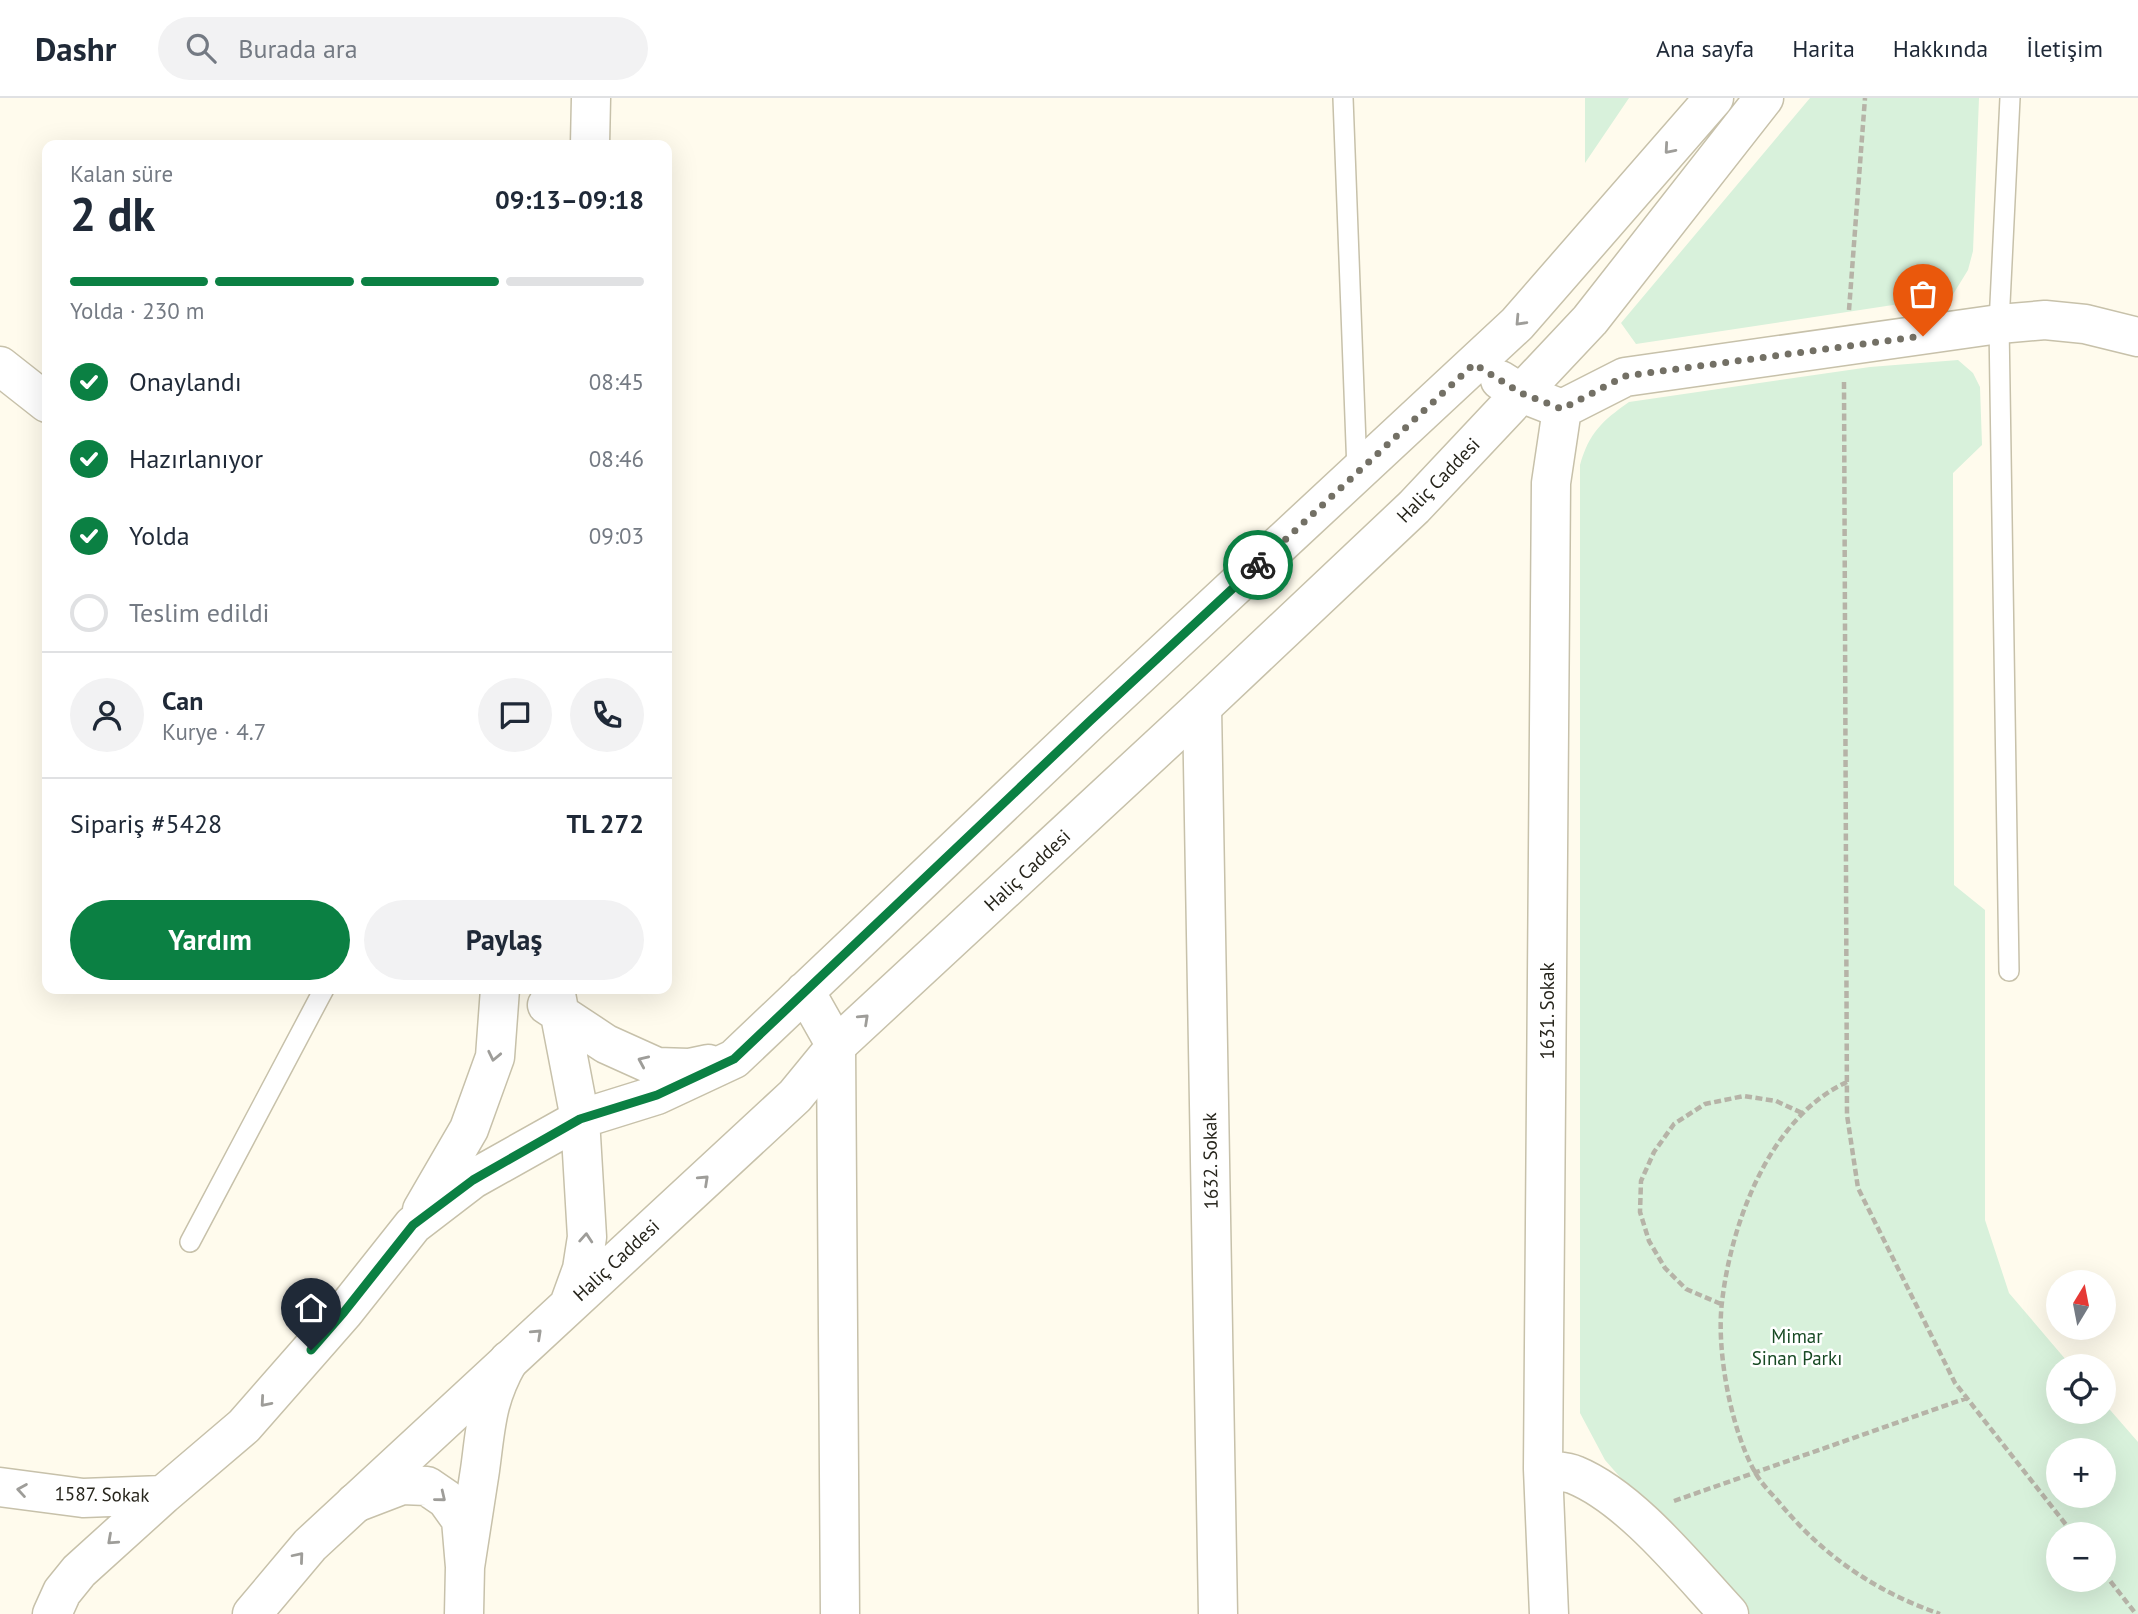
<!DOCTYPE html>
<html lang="tr">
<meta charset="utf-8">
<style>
:root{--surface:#fff;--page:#f2f2f3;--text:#1f2937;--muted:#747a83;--line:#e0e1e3;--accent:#0b8043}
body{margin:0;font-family:"PT Sans",sans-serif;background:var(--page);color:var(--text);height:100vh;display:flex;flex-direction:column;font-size:26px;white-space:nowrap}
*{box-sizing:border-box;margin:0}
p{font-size:23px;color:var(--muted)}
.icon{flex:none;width:38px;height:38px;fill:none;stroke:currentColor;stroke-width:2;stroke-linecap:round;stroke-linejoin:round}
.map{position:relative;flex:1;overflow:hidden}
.side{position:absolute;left:42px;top:42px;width:630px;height:854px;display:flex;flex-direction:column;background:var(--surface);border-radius:14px;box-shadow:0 7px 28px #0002}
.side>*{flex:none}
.needle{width:46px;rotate:10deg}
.fabs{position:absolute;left:2046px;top:1172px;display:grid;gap:14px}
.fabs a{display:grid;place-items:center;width:70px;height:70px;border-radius:50%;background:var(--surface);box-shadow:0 7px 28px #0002;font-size:35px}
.pin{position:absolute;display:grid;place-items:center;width:60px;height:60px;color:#fff;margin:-72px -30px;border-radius:50% 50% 50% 0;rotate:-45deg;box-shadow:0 0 7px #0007}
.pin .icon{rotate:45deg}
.courier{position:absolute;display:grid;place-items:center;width:70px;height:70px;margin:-35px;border:5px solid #0b8043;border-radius:50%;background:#fff;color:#222;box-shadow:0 2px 9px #0007}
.head em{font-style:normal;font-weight:600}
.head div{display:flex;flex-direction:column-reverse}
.head{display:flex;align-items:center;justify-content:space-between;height:119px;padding:0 28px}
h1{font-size:46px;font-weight:600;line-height:52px}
.bar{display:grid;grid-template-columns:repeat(4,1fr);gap:10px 7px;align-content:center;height:84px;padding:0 28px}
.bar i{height:9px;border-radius:5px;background:var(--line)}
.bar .selected{background:var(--accent)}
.bar p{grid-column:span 4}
.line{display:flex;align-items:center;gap:18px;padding:0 28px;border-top:2px solid var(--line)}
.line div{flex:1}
.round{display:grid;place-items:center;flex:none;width:74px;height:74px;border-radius:37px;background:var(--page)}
ol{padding:0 28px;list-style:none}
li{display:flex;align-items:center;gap:21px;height:77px}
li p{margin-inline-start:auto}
li .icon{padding:7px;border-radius:50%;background:var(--accent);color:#fff;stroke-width:4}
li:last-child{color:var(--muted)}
li i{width:38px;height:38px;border:4px solid var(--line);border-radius:50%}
.cta{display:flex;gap:14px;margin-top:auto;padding:14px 28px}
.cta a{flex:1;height:80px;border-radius:42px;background:var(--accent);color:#fff;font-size:28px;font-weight:600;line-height:80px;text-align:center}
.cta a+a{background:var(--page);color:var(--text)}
header{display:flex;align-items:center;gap:42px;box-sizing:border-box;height:98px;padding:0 35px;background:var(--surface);border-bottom:2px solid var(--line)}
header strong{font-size:33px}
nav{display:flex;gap:38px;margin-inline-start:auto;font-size:24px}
.search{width:490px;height:63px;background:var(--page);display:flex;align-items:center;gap:18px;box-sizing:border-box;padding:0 24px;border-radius:38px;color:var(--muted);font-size:26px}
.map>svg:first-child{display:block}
.green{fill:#d8f1db;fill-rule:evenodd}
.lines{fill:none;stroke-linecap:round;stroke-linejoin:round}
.service-casing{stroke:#c7c1aa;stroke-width:22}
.minor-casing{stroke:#c7c1aa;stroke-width:41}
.primary-casing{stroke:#c7c1aa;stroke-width:41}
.path{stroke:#b6b3a7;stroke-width:4.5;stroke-dasharray:7 3.5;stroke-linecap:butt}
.service{stroke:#fff;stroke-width:19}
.minor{stroke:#fff;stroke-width:38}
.primary{stroke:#fff;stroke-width:38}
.oneway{stroke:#9e9d99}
.done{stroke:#737065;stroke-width:7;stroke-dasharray:0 12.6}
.route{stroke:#0b8043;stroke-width:9}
.labels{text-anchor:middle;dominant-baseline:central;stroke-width:5;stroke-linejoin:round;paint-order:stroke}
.street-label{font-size:19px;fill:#27251c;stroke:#fff}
.park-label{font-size:19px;fill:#184a24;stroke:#fff}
</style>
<header>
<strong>Dashr</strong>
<div class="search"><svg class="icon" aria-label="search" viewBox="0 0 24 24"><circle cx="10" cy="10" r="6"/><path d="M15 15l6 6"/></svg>Burada ara</div>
<nav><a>Ana sayfa</a><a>Harita</a><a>Hakkında</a><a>İletişim</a></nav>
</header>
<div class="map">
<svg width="2138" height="1516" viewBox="0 0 2138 1516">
<rect width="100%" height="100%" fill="#fffbed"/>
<!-- green -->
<path class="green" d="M 1585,0 L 1629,0 L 1585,65 Z
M 1810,0 L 1979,0 L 1973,153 L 1968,172 L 1952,198 L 1636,246 L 1621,225 Z
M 1958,262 L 1973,275 L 1980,289 L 1982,347 L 1953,375 L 1954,787 L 1985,812 L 1985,1122 L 2009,1195 L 2072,1269 L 2058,1269 L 2058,1314 L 2104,1314 L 2104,1305 L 2138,1344 L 2138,1516 L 1749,1516 L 1648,1411 L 1605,1362 L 1580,1315 L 1580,367 C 1589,335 1602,323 1629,304 L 1870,269 ZM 2058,1353 L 2104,1353 L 2104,1398 L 2058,1398 ZM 2058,1437 L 2104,1437 L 2104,1482 L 2058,1482 Z"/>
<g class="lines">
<!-- service casing -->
<g class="service-casing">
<path id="service" d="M 1343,0 L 1357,373
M 2009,873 L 1999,226 L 2010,0
M 190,1144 L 324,891"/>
</g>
<!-- minor casing -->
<g class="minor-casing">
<path id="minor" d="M 590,47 L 591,0
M 0,268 L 47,305
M 1202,609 L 1218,1516
M 836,948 L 840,1516
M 1543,1371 C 1553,1373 1566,1373 1575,1377 C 1631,1400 1688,1472 1729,1516
M 355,1405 L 402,1387 L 427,1388 L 446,1401 L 461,1422 L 465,1469 C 470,1437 475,1404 480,1372 C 486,1328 486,1302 509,1262
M 464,1516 L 465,1469
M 1549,1516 L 1543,1371 L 1551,385 L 1562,311 L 1625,279 L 1999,226 L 2045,222 L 2085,226 L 2138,239"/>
</g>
<!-- primary casing -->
<g class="primary-casing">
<path id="primary" d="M 1500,282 L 1521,295 L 1562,311
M 555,891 L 580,1021 L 587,1139 L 582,1171 L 570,1204
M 805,893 L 836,948
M 547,907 L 606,946 L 657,969 L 689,970 L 708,966
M 422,1112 L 469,1031 L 495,959 L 500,891
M 0,1389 L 83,1400 L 163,1397
M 52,1516 L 62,1494 L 79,1473 L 163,1397 L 244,1328 L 344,1214 L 413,1127 L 473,1081 L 580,1021 L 657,997 L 734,961 L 1090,623 L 1517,226 L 1714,0
M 252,1516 L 310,1447 L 795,998 L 836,948 L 1202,609 L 1414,409 L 1590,222 L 1764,0"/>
</g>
<!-- path -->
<path class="path" d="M 1849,212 L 1865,0
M 1844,284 L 1847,1017 L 1858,1090 L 1955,1285 L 2074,1437
M 1847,984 C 1770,1019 1731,1125 1722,1204 C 1716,1252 1731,1332 1755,1374 C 1760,1384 1770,1394 1778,1403 C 1822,1457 1874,1493 1940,1516
M 1721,1206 L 1686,1191 L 1665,1170 L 1649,1143 L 1640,1114 L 1641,1083 L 1654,1054 L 1674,1026 L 1705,1006 L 1744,998 L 1776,1003 L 1802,1015
M 1674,1403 L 1967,1300
M 2104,1475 L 2136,1516"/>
<!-- service -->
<use href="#service" class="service"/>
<!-- minor -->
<use href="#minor" class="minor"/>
<!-- primary -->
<use href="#primary" class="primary"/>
</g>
<!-- one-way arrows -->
<defs><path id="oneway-chevron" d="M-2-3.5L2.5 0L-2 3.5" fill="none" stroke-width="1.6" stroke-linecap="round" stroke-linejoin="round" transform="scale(1.75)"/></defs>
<g class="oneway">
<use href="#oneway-chevron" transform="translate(1669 51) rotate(131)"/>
<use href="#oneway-chevron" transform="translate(1520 223) rotate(133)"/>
<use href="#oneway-chevron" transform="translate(864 921) rotate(-43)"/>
<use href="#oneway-chevron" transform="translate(494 958) rotate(102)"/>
<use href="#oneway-chevron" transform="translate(643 963) rotate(-156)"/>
<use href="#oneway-chevron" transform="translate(704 1082) rotate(-43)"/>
<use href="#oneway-chevron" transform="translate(586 1140) rotate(-86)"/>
<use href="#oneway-chevron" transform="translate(537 1236) rotate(-43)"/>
<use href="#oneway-chevron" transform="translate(265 1304) rotate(131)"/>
<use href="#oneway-chevron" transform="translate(22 1392) rotate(-171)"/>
<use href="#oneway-chevron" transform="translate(441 1399) rotate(39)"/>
<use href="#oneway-chevron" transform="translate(112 1442) rotate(138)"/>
<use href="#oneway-chevron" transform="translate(299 1459) rotate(-50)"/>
</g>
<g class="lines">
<!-- done -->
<path class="done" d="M 1258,467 L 1474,266 L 1521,295 L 1562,311 L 1625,278 L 1923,238"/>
<!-- route -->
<path class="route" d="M 311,1252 L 344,1214 L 413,1127 L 473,1082 L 580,1021 L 657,997 L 734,961 L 1090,623 L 1258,467"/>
</g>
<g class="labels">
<!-- street labels -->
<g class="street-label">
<text transform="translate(1438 382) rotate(-46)">Haliç Caddesi</text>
<text transform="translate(1027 772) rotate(-43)">Haliç Caddesi</text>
<text transform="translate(1547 913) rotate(-90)">1631. Sokak</text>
<text transform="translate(1210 1063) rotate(-91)">1632. Sokak</text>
<text transform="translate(616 1162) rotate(-43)">Haliç Caddesi</text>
<text transform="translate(102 1396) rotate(1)">1587. Sokak</text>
</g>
<!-- park labels -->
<g class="park-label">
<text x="1797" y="1238">Mimar<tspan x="1797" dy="22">Sinan Parkı</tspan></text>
</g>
</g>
</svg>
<div class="fabs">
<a><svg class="needle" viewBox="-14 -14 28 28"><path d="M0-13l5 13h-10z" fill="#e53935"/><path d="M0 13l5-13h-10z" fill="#747a83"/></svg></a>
<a><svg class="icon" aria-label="locate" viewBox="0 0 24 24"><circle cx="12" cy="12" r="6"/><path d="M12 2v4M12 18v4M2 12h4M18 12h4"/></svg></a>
<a>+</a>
<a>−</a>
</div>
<div class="pin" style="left:1923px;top:238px;background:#ea580c"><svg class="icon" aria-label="bag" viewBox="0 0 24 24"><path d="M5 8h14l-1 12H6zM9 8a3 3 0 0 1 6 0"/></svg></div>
<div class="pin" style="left:311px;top:1252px;background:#1f2937"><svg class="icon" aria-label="home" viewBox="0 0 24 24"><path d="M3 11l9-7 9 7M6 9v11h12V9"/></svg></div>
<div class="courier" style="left:1258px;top:467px"><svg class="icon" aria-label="bike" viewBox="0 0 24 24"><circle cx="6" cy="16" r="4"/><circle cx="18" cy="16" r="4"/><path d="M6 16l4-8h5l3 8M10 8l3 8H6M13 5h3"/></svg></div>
<section class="side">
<div class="head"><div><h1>2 dk</h1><p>Kalan süre</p></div><em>09:13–09:18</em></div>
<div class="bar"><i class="selected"></i><i class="selected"></i><i class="selected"></i><i></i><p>Yolda · 230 m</p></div>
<ol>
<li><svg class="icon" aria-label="check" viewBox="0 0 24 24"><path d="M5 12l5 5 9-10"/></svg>Onaylandı<p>08:45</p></li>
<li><svg class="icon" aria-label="check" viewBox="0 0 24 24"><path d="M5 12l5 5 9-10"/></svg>Hazırlanıyor<p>08:46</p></li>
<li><svg class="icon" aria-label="check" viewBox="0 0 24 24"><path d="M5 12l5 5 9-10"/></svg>Yolda<p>09:03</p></li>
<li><i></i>Teslim edildi</li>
</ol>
<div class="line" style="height:126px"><a class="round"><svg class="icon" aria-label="person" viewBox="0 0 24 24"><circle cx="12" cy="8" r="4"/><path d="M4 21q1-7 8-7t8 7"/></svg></a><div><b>Can</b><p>Kurye · 4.7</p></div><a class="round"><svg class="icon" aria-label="chat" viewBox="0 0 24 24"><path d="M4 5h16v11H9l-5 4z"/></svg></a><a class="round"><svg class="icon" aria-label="phone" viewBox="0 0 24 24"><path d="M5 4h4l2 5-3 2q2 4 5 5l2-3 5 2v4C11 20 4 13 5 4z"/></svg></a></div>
<div class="line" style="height:91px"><div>Sipariş #5428</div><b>TL 272</b></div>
<div class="cta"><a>Yardım</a><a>Paylaş</a></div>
</section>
</div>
